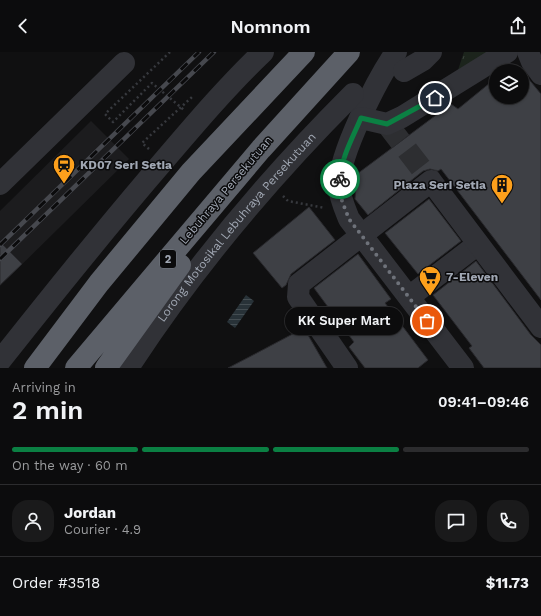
<!DOCTYPE html>
<meta charset="utf-8">
<style>
:root{--surface:#0c0c0d;--page:#1a1a1b;--text:#f1f3f6;--muted:#9a9b9d;--line:#2c2c2e;--accent:#0b8043}
body{margin:0;font-family:"Work Sans",sans-serif;background:var(--page);color:var(--text);height:100vh;display:flex;flex-direction:column;font-size:15px;white-space:nowrap}
*{box-sizing:border-box;margin:0}
p{font-size:13px;color:var(--muted)}
.icon{flex:none;width:22px;height:22px;fill:none;stroke:currentColor;stroke-width:2;stroke-linecap:round;stroke-linejoin:round}
.map{position:relative;height:316px;overflow:hidden}
.drawer{display:flex;flex-direction:column;background:var(--surface);flex:1}
.drawer>*{flex:none}
.controls{position:absolute;left:489px;top:12px;display:grid;gap:8px}
.controls a{display:grid;place-items:center;width:40px;height:40px;border-radius:50%;background:var(--surface);box-shadow:0 1px 3px #0004,0 0 0 1px var(--line);font-size:20px}
.pin{position:absolute;display:grid;place-items:center;width:34px;height:34px;color:#fff;margin:-17px;border:2px solid #fff;border-radius:50%;box-shadow:0 1px 4px #0007}
.courier{position:absolute;display:grid;place-items:center;width:40px;height:40px;margin:-20px;border:3px solid #0b8043;border-radius:50%;background:#fff;color:#222;box-shadow:0 1px 5px #0007}
.bubble{position:absolute;height:28px;border-radius:14px;background:var(--surface);box-shadow:0 1px 3px #0004,0 0 0 1px var(--line);font-size:13px;font-weight:600;line-height:28px;text-align:center}
.headline em{font-style:normal;font-weight:600}
.headline div{display:flex;flex-direction:column-reverse}
.headline{display:flex;align-items:center;justify-content:space-between;height:68px;padding:0 12px}
h1{font-size:26px;font-weight:600;line-height:30px}
.bar{display:grid;grid-template-columns:repeat(4,1fr);gap:6px 4px;align-content:center;height:48px;padding:0 12px}
.bar i{height:5px;border-radius:3px;background:var(--line)}
.bar .current{background:var(--accent)}
.bar p{grid-column:span 4}
.line{display:flex;align-items:center;gap:10px;padding:0 12px;border-top:1px solid var(--line)}
.line div{flex:1}
.round{display:grid;place-items:center;flex:none;width:42px;height:42px;border-radius:16px;background:var(--page)}
header{display:flex;justify-content:space-between;align-items:center;height:52px;padding:0 12px;background:var(--surface);font-size:18px;font-weight:600}
.map>svg:first-child{display:block}
.built{fill:#1c1c1e}
.park{fill:url(#park-tufts)}
.water{fill:url(#water-rules)}
.building{fill:#3e4045;stroke:#2a2a2e}
.lines{fill:none;stroke-linecap:round;stroke-linejoin:round}
.minor-tunnel{stroke:#2d2e31;stroke-width:22;stroke-dasharray:22 11;stroke-linecap:butt}
.path{stroke:#37393e;stroke-width:2.5;stroke-dasharray:2 3;stroke-linecap:butt}
.minor{stroke:#313237;stroke-width:22}
.highway{stroke:#5c6068;stroke-width:22}
.rail-casing{stroke:#46484e;stroke-width:4.5}
.rail{stroke:#0b0b0c;stroke-width:3;stroke-dasharray:9;stroke-linecap:butt}
.done{stroke:#6e727a;stroke-width:4;stroke-dasharray:0 7.2}
.route{stroke:#0b8043;stroke-width:5}
.labels{text-anchor:middle;dominant-baseline:central;stroke-width:3;stroke-linejoin:round;paint-order:stroke}
.shield{fill:#0b0b0c;stroke:#737881;stroke-width:1}
.shield-label{font-size:11px;font-weight:bold;fill:#a0a7b3}
.poi-label{font-size:12px;font-weight:bold;fill:#a0a7b3;stroke:#0b0b0c;text-anchor:start}
.street-label{font-size:12px;fill:#a0a7b3;stroke:#0b0b0c}
</style>
<header><svg class="icon" aria-label="back" viewBox="0 0 24 24"><path d="M15 5l-7 7 7 7"/></svg>Nomnom<svg class="icon" aria-label="share" viewBox="0 0 24 24"><path d="M12 15V3M7 8l5-5 5 5M5 13v7h14v-7"/></svg></header>
<div class="map">
<svg width="541" height="316" viewBox="0 0 541 316">
<defs>
<pattern id="park-tufts" width="24" height="20" patternUnits="userSpaceOnUse"><rect width="24" height="20" fill="#1c241c"/><path d="M3 7l-1-3M5 7V3M7 7l1-3M15 17l-1-3M17 17v-4M19 17l1-3" fill="none" stroke="#3a413b"/></pattern>
<pattern id="water-rules" width="6" height="5" patternUnits="userSpaceOnUse"><rect width="6" height="5" fill="#283238"/><path d="M0 2.5h6" fill="none" stroke="#444d52"/></pattern>
</defs>
<rect width="100%" height="100%" fill="#101011"/>
<!-- built -->
<path class="built" d="M 91,69 L 129,107 L 0,234 L 0,159 Z"/>
<!-- park -->
<path class="park" d="M 464,0 L 488,0 L 458,18 Z"/>
<!-- water -->
<path class="water" d="M 246,243 L 254,249 L 235,276 L 227,270 Z"/>
<!-- building -->
<path class="building" d="M 522,19 L 541,42 L 541,248 L 441,117 L 438,119 L 430,117 L 423,119 L 368,163 L 355,147 L 357,122 L 451,52 L 458,57 L 496,26 L 496,45 L 522,45 Z
M 429,147 L 461,189 L 418,222 L 385,181 Z
M 309,155 L 335,188 L 291,222 L 286,233 L 282,236 L 253,201 Z
M 0,190 L 22,212 L 0,233 Z
M 358,202 L 391,247 L 385,251 L 428,308 L 418,316 L 365,316 L 349,295 L 354,290 L 314,236 Z
M 476,209 L 531,283 L 541,293 L 541,316 L 484,316 L 469,296 L 472,294 L 433,243 Z
M 304,276 L 327,316 L 228,316 L 253,303 Z"/>
<g class="lines">
<!-- minor-tunnel -->
<path class="minor-tunnel" d="M 387,72 L 431,129"/>
<!-- path -->
<path class="path" d="M 170,0 L 105,62 L 113,70 L 152,31 L 184,58
M 149,97 L 142,91 L 192,45
M 283,144 L 288,149 L 325,156"/>
<!-- minor -->
<g class="minor">
<path d="M 396,0 C 378,26 338,103 339,135 C 340,146 345,157 349,167 L 463,316"/>
<path d="M 528,0 L 532,10 L 541,22"/>
<path d="M 404,19 L 423,8 L 431,0"/>
<path d="M 361,66 L 387,72 L 402,65 L 507,0"/>
<path d="M 0,132 L 124,11"/>
<path d="M 409,245 L 478,192"/>
<path d="M 0,309 C 49,247 98,186 149,126 C 186,83 222,39 263,0"/>
<path id="s1" d="M 128,316 C 191,219 271,124 353,42"/>
<path d="M 347,316 L 298,245 L 299,232 L 431,129 L 541,275"/>
</g>
<!-- highway -->
<path class="highway" d="M 35,316 L 99,231 L 191,120 L 304,0
M 76,316 L 261,97 L 349,0
M 106,316 L 180,213"/>
<!-- rail casing -->
<g class="rail-casing">
<path id="rail" d="M 0,193 L 199,0
M 0,207 L 214,0"/>
</g>
<!-- rail -->
<use href="#rail" class="rail"/>
</g>
<g class="lines">
<!-- done -->
<path class="done" d="M 340,127 L 342,149 L 349,167 L 427,269"/>
<!-- route -->
<path class="route" d="M 340,127 C 341,106 353,85 361,66 L 387,72 L 435,46"/>
</g>
<!-- icons -->
<defs>
<g id="station-pin" transform="scale(1.15)"><path d="M0 17L-7.5 6A9.5 9.5 0 1 1 7.5 6Z" fill="#fda01c" stroke="#0b0b0c"/><path d="M-3-6H3Q5-6 5-4V2Q5 4 3 4L4.5 6H3L1.5 4h-3L-3 6H-4.5L-3 4Q-5 4-5 2V-4Q-5-6-3-6ZM-3.5-4v3h7v-3ZM-3.5 1v1.5H-2V1ZM2 1v1.5H3.5V1Z" fill="#111"/></g>
<g id="building-pin" transform="scale(1.15)"><path d="M0 17L-7.5 6A9.5 9.5 0 1 1 7.5 6Z" fill="#fda01c" stroke="#0b0b0c"/><path d="M-4-6H4V6H1V3H-1V6H-4ZM-2.5-4.3h1.7v1.8h-1.7ZM.8-4.3h1.7v1.8H.8ZM-2.5-1h1.7V.8h-1.7ZM.8-1h1.7V.8H.8Z" fill="#111"/></g>
<g id="supermarket-pin" transform="scale(1.15)"><path d="M0 17L-7.5 6A9.5 9.5 0 1 1 7.5 6Z" fill="#fda01c" stroke="#0b0b0c"/><path d="M-6-5.5h2.5l.6 2H6L4.5 2H-2.5L-4.4-4H-6ZM-1.5 3.2a1.3 1.3 0 1 0 .1 0ZM3 3.2a1.3 1.3 0 1 0 .1 0Z" fill="#111"/></g>
</defs>
<g fill-rule="evenodd">
<use href="#station-pin" x="64" y="113"/>
<use href="#building-pin" x="502" y="133"/>
<use href="#supermarket-pin" x="430" y="225"/>
</g>
<g class="labels">
<!-- shield labels -->
<rect class="shield" x="160" y="198" width="16" height="18" rx="3"/>
<g class="shield-label">
<text x="168" y="207">2</text>
</g>
<!-- poi labels -->
<g class="poi-label">
<text x="80" y="113">KD07 Seri Setia</text>
<text x="486" y="133" text-anchor="end">Plaza Seri Setia</text>
<text x="446" y="225">7-Eleven</text>
</g>
<!-- street labels -->
<g class="street-label">
<text transform="translate(226 138) rotate(-50)">Lebuhraya Persekutuan</text>
<text stroke="none"><textPath href="#s1" startOffset="178">Lorong Motosikal Lebuhraya Persekutuan</textPath></text>
</g>
</g>
</svg>
<div class="controls">
<a><svg class="icon" aria-label="layers" viewBox="0 0 24 24"><path d="M12 4l9 5-9 5-9-5zM3 14l9 5 9-5"/></svg></a>
</div>
<div class="pin" style="left:427px;top:269px;background:#ea580c"><svg class="icon" aria-label="bag" viewBox="0 0 24 24"><path d="M5 8h14l-1 12H6zM9 8a3 3 0 0 1 6 0"/></svg></div>
<div class="pin" style="left:435px;top:46px;background:#1f2937"><svg class="icon" aria-label="home" viewBox="0 0 24 24"><path d="M3 11l9-7 9 7M6 9v11h12V9"/></svg></div>
<div class="courier" style="left:340px;top:127px"><svg class="icon" aria-label="bike" viewBox="0 0 24 24"><circle cx="6" cy="16" r="4"/><circle cx="18" cy="16" r="4"/><path d="M6 16l4-8h5l3 8M10 8l3 8H6M13 5h3"/></svg></div>
<div class="bubble" style="left:285px;top:255px;width:118px">KK Super Mart</div>
</div>
<section class="drawer">
<div class="headline"><div><h1>2 min</h1><p>Arriving in</p></div><em>09:41–09:46</em></div>
<div class="bar"><i class="current"></i><i class="current"></i><i class="current"></i><i></i><p>On the way · 60 m</p></div>
<div class="line" style="height:72px"><a class="round"><svg class="icon" aria-label="person" viewBox="0 0 24 24"><circle cx="12" cy="8" r="4"/><path d="M4 21q1-7 8-7t8 7"/></svg></a><div><b>Jordan</b><p>Courier · 4.9</p></div><a class="round"><svg class="icon" aria-label="chat" viewBox="0 0 24 24"><path d="M4 5h16v11H9l-5 4z"/></svg></a><a class="round"><svg class="icon" aria-label="phone" viewBox="0 0 24 24"><path d="M5 4h4l2 5-3 2q2 4 5 5l2-3 5 2v4C11 20 4 13 5 4z"/></svg></a></div>
<div class="line" style="height:52px"><div>Order #3518</div><b>$11.73</b></div>
</section>
